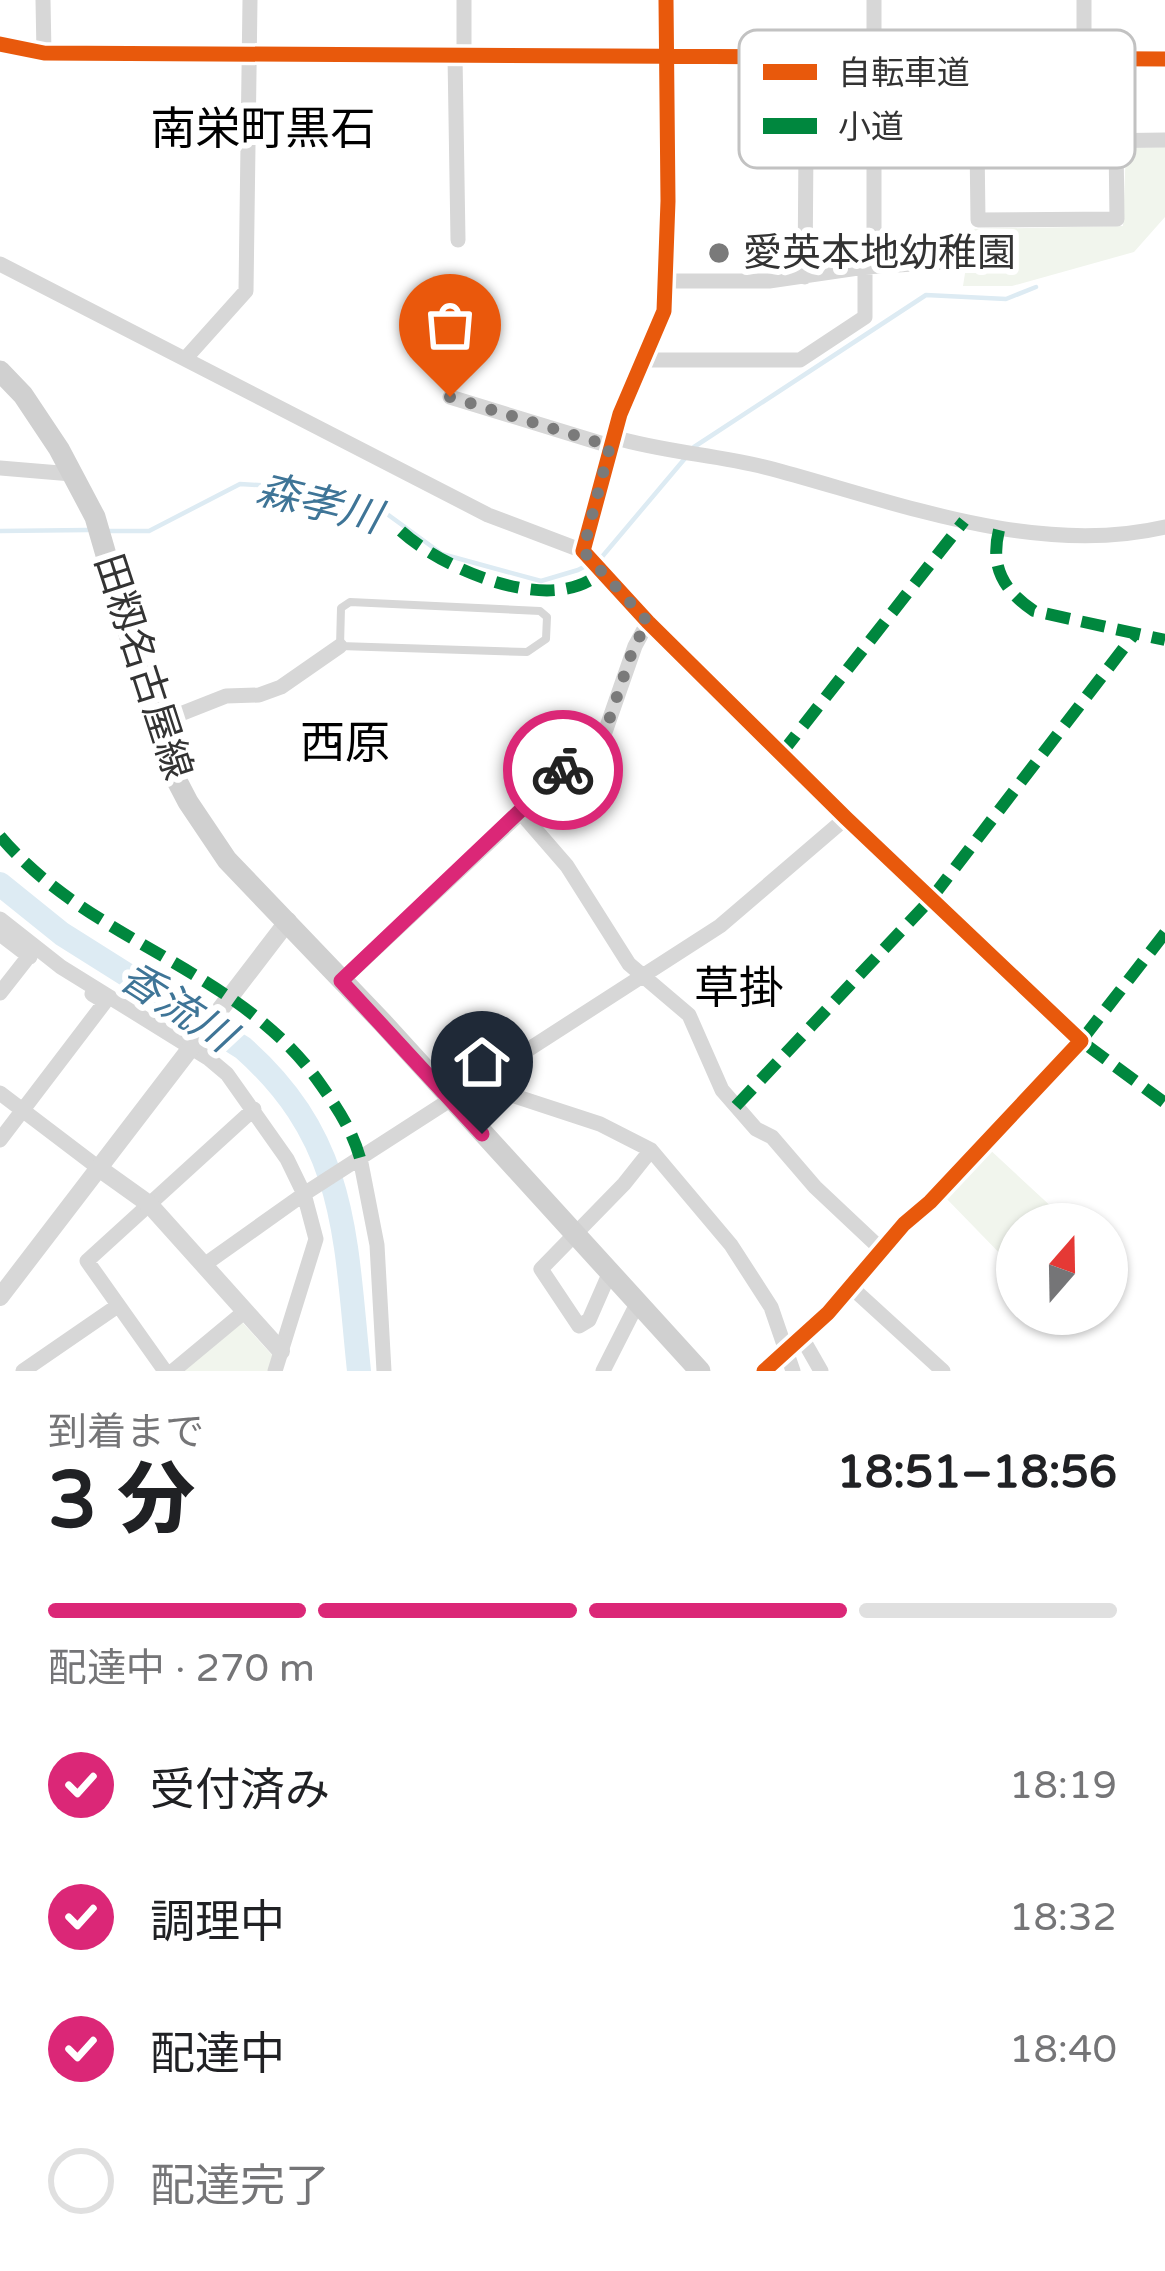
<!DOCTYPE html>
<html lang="ja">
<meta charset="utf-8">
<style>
:root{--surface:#fff;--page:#f2f2f2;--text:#202124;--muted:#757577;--line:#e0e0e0;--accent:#db2777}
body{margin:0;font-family:"Varela Round","Noto Sans JP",sans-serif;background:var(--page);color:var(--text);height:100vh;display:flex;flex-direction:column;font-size:45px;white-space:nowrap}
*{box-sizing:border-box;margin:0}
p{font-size:39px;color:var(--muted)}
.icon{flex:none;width:66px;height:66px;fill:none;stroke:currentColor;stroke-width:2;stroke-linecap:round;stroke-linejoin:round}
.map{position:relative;height:1371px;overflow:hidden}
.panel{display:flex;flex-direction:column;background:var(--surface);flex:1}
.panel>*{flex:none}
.needle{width:78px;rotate:20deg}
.fabs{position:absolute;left:996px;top:1203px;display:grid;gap:24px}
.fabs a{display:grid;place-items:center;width:132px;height:132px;border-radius:50%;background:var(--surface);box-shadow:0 3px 9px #0004;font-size:60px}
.pin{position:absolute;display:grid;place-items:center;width:102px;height:102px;color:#fff;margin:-123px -51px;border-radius:50% 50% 50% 0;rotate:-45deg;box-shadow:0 0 12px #0007}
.pin .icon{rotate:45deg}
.courier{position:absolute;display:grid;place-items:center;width:120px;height:120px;margin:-60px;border:9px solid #db2777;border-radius:50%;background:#fff;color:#222;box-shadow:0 3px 15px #0007}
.head em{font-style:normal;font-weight:800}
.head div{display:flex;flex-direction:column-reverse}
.head{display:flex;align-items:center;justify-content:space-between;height:204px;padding:0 48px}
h1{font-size:78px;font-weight:800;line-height:90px}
.bar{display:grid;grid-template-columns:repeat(4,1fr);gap:18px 12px;align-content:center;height:144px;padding:0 48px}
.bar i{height:15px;border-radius:9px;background:var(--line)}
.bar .active{background:var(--accent)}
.bar p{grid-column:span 4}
ol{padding:0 48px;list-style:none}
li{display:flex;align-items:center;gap:36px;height:132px}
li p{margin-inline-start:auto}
li .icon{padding:12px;border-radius:50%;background:var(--accent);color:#fff;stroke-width:4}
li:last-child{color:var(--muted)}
li i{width:66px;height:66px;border:6px solid var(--line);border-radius:50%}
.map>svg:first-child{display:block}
.green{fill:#f1f5ed}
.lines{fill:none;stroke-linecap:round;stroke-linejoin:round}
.stream{stroke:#ddebf3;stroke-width:4.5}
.river{stroke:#ddebf3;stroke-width:24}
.service{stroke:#d7d7d7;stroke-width:8}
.minor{stroke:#d7d7d7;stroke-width:15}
.tertiary{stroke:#d7d7d7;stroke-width:18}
.secondary{stroke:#d0d0d0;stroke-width:21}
.quiet{stroke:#00873e;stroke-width:12;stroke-dasharray:24 12;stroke-linecap:butt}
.cycleway-casing{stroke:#fff;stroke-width:22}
.cycleway{stroke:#e8590c;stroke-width:15}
.done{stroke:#7a7a7a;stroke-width:12;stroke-dasharray:0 21.6}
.route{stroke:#db2777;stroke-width:15}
.poi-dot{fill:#7a7a7a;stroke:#fff;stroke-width:4.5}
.labels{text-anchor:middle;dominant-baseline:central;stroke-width:12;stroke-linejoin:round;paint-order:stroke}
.poi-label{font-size:39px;fill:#333;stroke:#fff;text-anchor:start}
.street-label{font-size:39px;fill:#333;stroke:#fff}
.water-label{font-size:42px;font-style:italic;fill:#3f7597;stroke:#fff}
.quarter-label{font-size:45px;fill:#000;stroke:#fff}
.key{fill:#fff;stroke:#c2c2c2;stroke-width:3}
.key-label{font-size:33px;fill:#333}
</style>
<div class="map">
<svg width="1165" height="1371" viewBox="0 0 1165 1371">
<rect width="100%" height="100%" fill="#fff"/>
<!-- green -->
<path class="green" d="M 1165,147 L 1165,217 L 1134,252 L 1012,286 L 963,286 L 972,229 L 1123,226 L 1126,148 Z
M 987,1147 L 1056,1211 L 1045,1224 L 1017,1224 L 1017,1256 L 1010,1264 L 943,1195 Z
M 242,1322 L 273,1356 L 269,1371 L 183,1371 Z"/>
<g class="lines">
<!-- stream -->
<path class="stream" d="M 694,447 L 926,295 L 1006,299 L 1036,287
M 0,531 L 88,530
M 106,531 L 149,531 L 240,484 L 274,486 L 336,511 L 387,514 L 442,554 L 541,581 L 578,570 L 601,558 L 687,456"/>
<!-- river -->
<path class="river" d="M 0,884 L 62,934 L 243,1048 C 349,1142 345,1239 359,1371"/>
<!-- service -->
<path class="service" d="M 350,602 L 540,611 L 547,617 L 546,639 L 527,652 L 340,646 L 341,608 Z"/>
<!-- minor -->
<path class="minor" d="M 43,0 L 44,53
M 464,0 L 464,56
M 1084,0 L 1084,59
M 0,44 L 44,53 L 343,57 L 666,55 L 668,201 L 664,311 L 620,414 L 583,551 L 648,622 L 846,818 L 1081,1041 L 930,1202 L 904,1224 L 828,1313 L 764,1371
M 455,56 L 458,240
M 977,143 L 978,220 L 1117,219 L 1116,141
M 0,264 L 488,515 L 583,551
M 805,277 L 806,145 L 1165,140
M 667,281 L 769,281 L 865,267 L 962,261
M 185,359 L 246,291 L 250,0
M 640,360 L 800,360 L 865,317 L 865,267 L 874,233 L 874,0
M 450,397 L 610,446
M 613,437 C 666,453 722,455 776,470 C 898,503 1037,557 1165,527
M 0,468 L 72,474
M 155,724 L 226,696 L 259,695 L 281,687 L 340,646
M 521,813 L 567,866 L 629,964 L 689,1015 L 722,1090 L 756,1129 L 772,1137 L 815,1187 L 883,1251
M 0,919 L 61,967 L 208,1058 L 227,1074 L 287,1159 L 304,1194 L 316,1239 L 275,1371
M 0,934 L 30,957
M 341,981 L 604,735 L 635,646 L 648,622
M 0,993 L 29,956
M 478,1084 L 600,1124 L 651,1150 L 731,1245 L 771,1307 L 793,1371
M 0,1093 L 100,1169
M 0,1140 L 105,1002 L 92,994
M 360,1158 L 377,1245 L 384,1371
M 204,1265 L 304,1194 L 720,926 L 846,818
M 610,1272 L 589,1320 L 579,1326 L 541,1269 L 624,1184 L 651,1150
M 851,1287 L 943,1371
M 801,1336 L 821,1371
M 23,1371 L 116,1307
M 165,1371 L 87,1261 L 254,1109
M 173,1371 L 244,1312
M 603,1371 L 638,1302"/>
<!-- tertiary -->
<path class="tertiary" d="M 666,0 L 666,55 L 1165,59
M 100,1169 L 149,1204 L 281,1351
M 0,1297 L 288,921"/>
<!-- secondary -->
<path class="secondary" d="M 0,371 L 23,395 L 59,449 L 95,517 L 165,758 L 188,802 L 227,860 L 382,1022 L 700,1371"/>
<!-- quiet -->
<path class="quiet" d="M 999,530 C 990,567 1003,590 1034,611 L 1165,640
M 401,531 C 444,570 553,617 601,572
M 781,754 L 964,521
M 0,836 C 90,943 240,968 321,1085 C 338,1109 352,1130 360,1158
M 1165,933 L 1081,1041 L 1165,1103
M 736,1106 L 931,899 L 1133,636"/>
<!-- cycleway casing -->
<g class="cycleway-casing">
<path id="cycleway" d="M 666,0 L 668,201 L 664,311 L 620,414 L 583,551 L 648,622 L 846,818 L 1081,1041 L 930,1202 L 904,1224 L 828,1313 L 764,1371
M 0,44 L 44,53 L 1165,59"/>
</g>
<!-- cycleway -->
<use href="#cycleway" class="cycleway"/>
</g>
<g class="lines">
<!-- done -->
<path class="done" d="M 450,397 L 610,446 L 583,551 L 648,622 L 634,646 L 604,735 L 563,770"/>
<!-- route -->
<path class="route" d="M 482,1134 L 341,981 L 563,770"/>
</g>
<!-- markers -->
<circle class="poi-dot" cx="719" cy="253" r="12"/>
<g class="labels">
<!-- poi labels -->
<g class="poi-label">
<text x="743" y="253">愛英本地幼稚園</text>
</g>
<!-- street labels -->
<g class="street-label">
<text transform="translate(143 667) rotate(72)">田籾名古屋線</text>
</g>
<!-- water labels -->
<g class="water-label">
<text transform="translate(319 504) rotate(14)">森孝川</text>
<text transform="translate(177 1007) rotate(33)">香流川</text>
</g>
<!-- quarter labels -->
<g class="quarter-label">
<text x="263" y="130">南栄町黒石</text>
<text x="345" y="744">西原</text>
<text x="739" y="989">草掛</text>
</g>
</g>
<!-- legend -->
<rect x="739" y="30" width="396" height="138" rx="18" class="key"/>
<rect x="763" y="64" width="54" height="16" fill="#e8590c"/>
<rect x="763" y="118" width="54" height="16" fill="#00873e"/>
<g class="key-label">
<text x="838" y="84">自転車道</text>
<text x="838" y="138">小道</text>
</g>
</svg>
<div class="fabs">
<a><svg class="needle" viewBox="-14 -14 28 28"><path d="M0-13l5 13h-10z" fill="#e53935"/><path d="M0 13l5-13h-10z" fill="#757577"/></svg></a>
</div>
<div class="pin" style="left:450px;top:397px;background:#ea580c"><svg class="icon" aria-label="bag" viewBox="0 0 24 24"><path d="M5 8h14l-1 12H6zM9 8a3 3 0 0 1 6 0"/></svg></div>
<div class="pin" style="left:482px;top:1134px;background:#1f2937"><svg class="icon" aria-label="home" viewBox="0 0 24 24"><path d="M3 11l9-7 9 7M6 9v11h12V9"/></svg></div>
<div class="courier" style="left:563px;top:770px"><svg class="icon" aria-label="bike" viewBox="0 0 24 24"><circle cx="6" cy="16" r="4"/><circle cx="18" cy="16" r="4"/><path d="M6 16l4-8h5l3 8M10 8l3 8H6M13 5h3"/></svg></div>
</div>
<section class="panel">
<div class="head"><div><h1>3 分</h1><p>到着まで</p></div><em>18:51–18:56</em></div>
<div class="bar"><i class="active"></i><i class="active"></i><i class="active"></i><i></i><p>配達中 · 270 m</p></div>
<ol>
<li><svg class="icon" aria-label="check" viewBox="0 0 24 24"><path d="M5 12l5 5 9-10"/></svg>受付済み<p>18:19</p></li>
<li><svg class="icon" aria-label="check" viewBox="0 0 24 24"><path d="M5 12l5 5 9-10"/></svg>調理中<p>18:32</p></li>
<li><svg class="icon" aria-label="check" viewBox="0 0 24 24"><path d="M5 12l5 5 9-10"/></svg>配達中<p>18:40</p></li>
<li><i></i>配達完了</li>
</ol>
</section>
